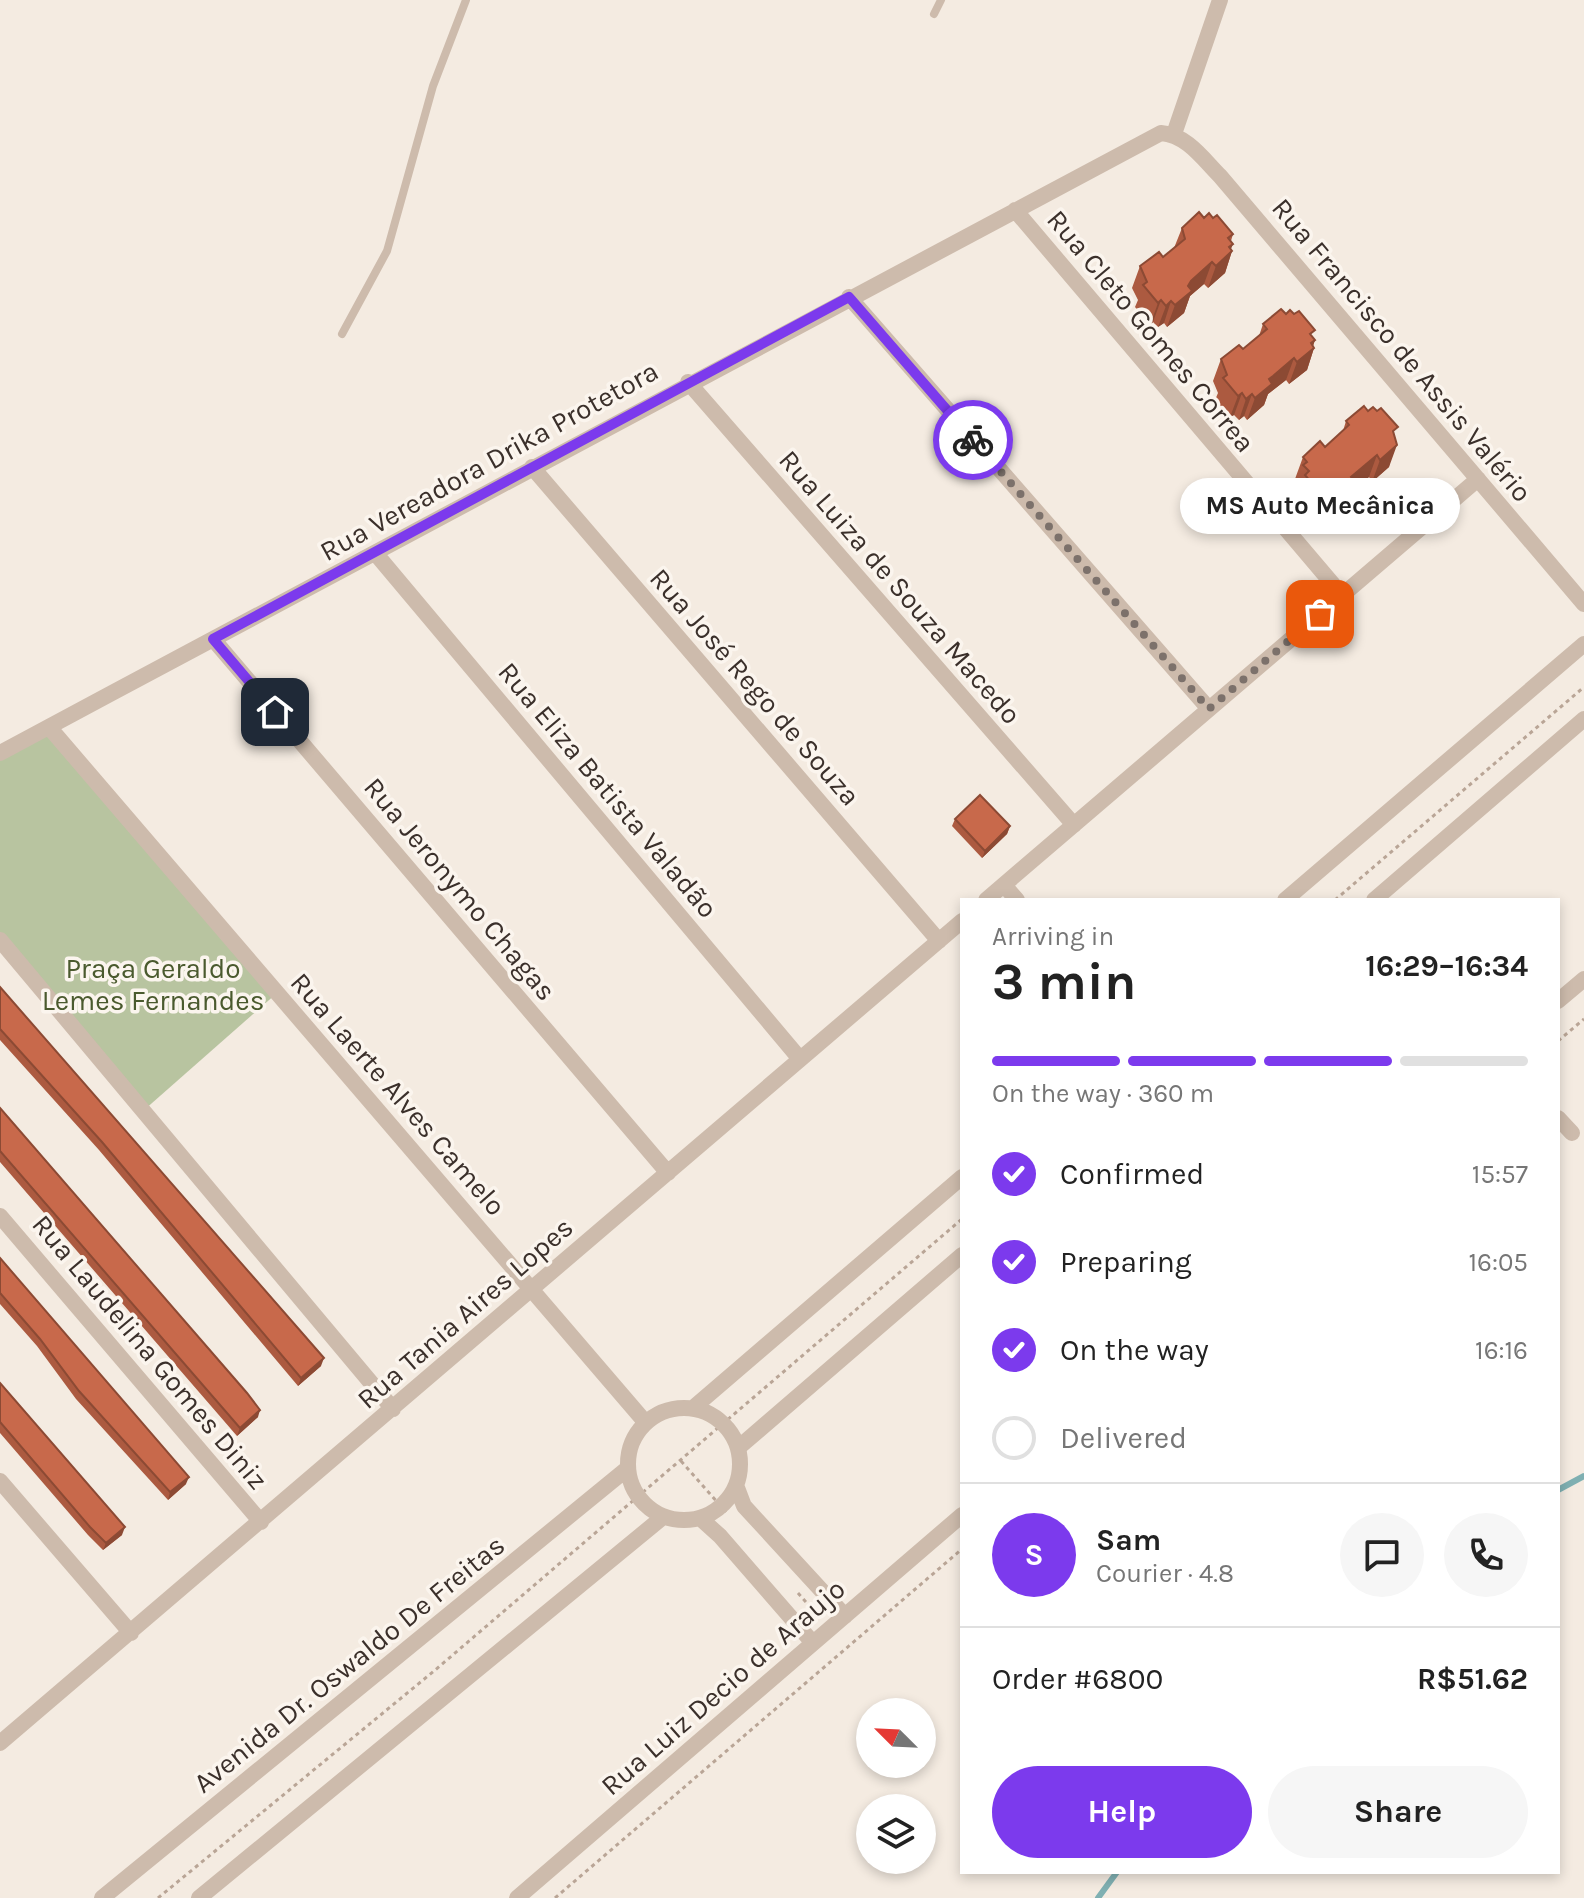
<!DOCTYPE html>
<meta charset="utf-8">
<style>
:root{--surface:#fff;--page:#f6f6f6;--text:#222;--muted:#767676;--line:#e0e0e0;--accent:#7c3aed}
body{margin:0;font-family:Karla,sans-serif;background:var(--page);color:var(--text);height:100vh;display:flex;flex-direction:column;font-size:30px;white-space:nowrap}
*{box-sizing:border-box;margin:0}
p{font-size:26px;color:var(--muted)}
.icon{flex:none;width:44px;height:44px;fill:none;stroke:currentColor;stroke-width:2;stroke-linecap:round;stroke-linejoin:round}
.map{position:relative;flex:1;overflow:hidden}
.side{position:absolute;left:960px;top:898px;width:600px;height:976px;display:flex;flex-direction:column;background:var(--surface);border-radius:0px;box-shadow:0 4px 12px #0003}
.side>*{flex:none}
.needle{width:52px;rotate:294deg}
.buttons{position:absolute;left:856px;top:1698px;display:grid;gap:16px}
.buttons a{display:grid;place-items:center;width:80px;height:80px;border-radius:50%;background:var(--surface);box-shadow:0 4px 12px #0003;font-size:40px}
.pin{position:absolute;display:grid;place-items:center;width:68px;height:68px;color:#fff;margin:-34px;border-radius:16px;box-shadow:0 4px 12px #0006}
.courier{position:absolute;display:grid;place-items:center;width:80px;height:80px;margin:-40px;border:6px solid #7c3aed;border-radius:50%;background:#fff;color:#222;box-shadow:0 2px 10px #0007}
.bubble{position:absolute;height:56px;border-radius:28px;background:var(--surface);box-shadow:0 4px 12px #0003;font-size:26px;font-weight:700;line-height:56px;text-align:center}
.headline em{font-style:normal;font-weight:700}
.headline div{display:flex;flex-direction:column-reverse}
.headline{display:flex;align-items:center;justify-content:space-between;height:136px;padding:0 32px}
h1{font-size:52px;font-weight:700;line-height:60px}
.bar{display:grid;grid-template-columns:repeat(4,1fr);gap:12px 8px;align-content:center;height:96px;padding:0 32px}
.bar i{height:10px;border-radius:6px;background:var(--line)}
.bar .active{background:var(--accent)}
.bar p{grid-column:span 4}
.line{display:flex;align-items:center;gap:20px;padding:0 32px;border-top:2px solid var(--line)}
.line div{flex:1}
.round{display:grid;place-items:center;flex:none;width:84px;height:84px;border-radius:42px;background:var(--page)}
ol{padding:0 32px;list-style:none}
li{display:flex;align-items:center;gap:24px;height:88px}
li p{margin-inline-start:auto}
li .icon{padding:8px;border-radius:50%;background:var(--accent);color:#fff;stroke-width:4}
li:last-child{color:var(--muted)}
li i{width:44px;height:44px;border:4px solid var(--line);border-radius:50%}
.button{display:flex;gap:16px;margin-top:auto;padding:16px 32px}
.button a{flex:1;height:92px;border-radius:48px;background:var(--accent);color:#fff;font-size:32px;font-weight:700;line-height:92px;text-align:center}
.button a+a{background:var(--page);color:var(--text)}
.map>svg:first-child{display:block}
.green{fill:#b8c4a0}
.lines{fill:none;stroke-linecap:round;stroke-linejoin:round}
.stream{stroke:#7fb0b2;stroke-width:6}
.path{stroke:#b9a596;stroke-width:3;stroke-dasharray:4 4;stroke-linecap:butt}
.service{stroke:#cdbbac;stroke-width:8}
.minor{stroke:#cdbbac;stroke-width:16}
.wall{fill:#ac5a40}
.shaded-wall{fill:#8c4a34}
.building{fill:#c8694b;stroke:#8c4a34;stroke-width:2}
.done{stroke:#7c716b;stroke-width:8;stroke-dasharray:0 14.4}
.route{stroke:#7c3aed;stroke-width:10}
.labels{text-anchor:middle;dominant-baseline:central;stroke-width:7;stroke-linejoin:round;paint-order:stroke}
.street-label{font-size:28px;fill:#3b302b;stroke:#fbf5ee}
.park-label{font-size:28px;fill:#4a5a2e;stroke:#fbf5ee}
</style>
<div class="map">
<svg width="1584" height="1898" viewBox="0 0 1584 1898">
<rect width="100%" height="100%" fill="#f4ebe1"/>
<!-- green -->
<path class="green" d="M 49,727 L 277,993 L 143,1111 L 0,940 L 0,753 Z"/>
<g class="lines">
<!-- stream -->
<path class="stream" d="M 1558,1490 L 1584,1476
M 1098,1898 L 1117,1872"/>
<!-- path -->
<path class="path" d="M 1335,900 L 1584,687
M 1558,1041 L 1584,1019
M 681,1461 L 726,1512
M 798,1593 L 819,1617
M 158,1898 L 434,1671 L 962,1219
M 555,1898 L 962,1549"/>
<!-- service -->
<path class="service" d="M 934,14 L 941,0
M 342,334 L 387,251 L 433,86 L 466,0"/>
<!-- minor -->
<path class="minor" d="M 1174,134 L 1220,0
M 1015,210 L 1342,595
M 849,297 L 1209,709
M 688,382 L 1074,825
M 532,467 L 939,941
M 376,554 L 800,1059
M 213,639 L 668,1173
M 49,727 L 646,1423
M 0,753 C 387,546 773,337 1161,133 C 1187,135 1203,159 1220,176 L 1584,604
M 1004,885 L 1017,900
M 986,900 L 1478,479
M 1285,900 L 1584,644
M 1374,900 L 1584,719
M 0,940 L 393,1409
M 1558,1001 L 1584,979
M 1558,1118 L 1572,1133
M 0,1216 L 261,1522
M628 1464a56 56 0 1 1 112 0a56 56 0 1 1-112 0Z
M 693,1408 L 962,1177
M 738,1448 L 962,1255
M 0,1481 L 131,1633
M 736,1485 L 744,1506 L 845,1616
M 700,1518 L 720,1536 L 813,1643
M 0,1743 L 962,921
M 102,1898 L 628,1468
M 199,1898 L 663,1517
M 517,1898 L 962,1515"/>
</g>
<!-- wall -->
<path class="wall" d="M 1204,218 L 1213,218 L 1233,234 L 1231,241 L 1231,250 L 1232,251 L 1225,273 L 1208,288 L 1204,284 L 1190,296 L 1184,313 L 1167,327 L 1164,323 L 1158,327 L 1153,322 L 1150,325 L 1135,307 L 1138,300 L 1132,288 L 1140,266 L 1163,257 L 1174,248 L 1182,228 Z
M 1286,314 L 1315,340 L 1313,346 L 1314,348 L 1307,370 L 1289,384 L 1286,380 L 1268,394 L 1264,405 L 1247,420 L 1244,416 L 1239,420 L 1234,415 L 1230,417 L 1215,400 L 1218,393 L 1213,381 L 1221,359 L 1243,349 L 1259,336 L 1263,324 Z
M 1368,411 L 1394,436 L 1389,467 L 1372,482 L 1369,477 L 1349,493 L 1346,502 L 1329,517 L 1325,513 L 1320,517 L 1315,512 L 1312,515 L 1297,497 L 1299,491 L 1295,487 L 1297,481 L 1295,479 L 1303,457 L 1325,447 L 1343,431 L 1346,421 Z
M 955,819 L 1010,826 L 1007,834 L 982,858 L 952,826 Z
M 0,987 L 321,1366 L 298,1386 L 99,1150 L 0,1040 Z
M 0,1108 L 258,1417 L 237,1436 L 0,1162 Z
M 0,1258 L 186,1484 L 168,1500 L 76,1399 L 37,1346 L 0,1304 Z
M 0,1383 L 122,1535 L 103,1550 L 88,1535 L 0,1433 Z"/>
<!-- shaded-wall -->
<path class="shaded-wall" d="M 1233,244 L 1229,254 L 1232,251 L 1225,273 L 1208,288 L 1216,266 L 1229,247 Z
M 1212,262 L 1204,284 L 1190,296 L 1184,313 L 1167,327 L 1175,305 L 1191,281 Z
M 1161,300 L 1153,322 L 1150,325 L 1158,303 Z
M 1171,301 L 1164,323 L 1158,327 L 1166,306 Z
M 1315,340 L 1311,351 L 1314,348 L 1307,370 L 1289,384 L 1297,362 Z
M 1294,358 L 1286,380 L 1268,394 L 1264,405 L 1247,420 L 1255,398 L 1269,379 Z
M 1242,393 L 1234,415 L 1230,417 L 1238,396 Z
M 1252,394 L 1244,416 L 1239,420 L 1246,399 Z
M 1397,445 L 1389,467 L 1372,482 L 1380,460 Z
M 1377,455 L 1369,477 L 1349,493 L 1346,502 L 1329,517 L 1337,496 L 1351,477 Z
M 1323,490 L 1315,512 L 1312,515 L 1320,493 Z
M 1333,491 L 1325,513 L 1320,517 L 1328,495 Z
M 1010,826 L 1007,834 L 982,858 L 985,851 Z
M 324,1358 L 321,1366 L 298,1386 L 301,1378 Z
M 260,1410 L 258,1417 L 237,1436 L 240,1428 Z
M 189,1477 L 186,1484 L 168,1500 L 170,1492 Z
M 125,1527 L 122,1535 L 103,1550 L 106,1543 Z"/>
<!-- building -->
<path class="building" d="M 1199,212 L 1204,218 L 1209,213 L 1213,218 L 1217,215 L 1233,234 L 1228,238 L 1233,244 L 1229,247 L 1232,251 L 1216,266 L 1212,262 L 1191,281 L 1188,286 L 1192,291 L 1175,305 L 1171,301 L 1166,306 L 1161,300 L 1158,303 L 1143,285 L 1147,282 L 1140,266 L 1159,252 L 1163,257 L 1185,239 L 1182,228 Z
M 1281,309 L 1286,314 L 1290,310 L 1294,314 L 1299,311 L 1315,330 L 1310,334 L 1315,340 L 1311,343 L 1314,348 L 1297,362 L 1294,358 L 1273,376 L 1269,379 L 1272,384 L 1255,398 L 1252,394 L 1246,399 L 1242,393 L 1238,396 L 1223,378 L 1227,375 L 1221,359 L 1239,345 L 1243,349 L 1267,329 L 1263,324 Z
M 1364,406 L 1368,411 L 1373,407 L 1377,411 L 1381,408 L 1398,427 L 1393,431 L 1397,445 L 1380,460 L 1377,455 L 1351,477 L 1354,481 L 1337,496 L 1333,491 L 1328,495 L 1323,490 L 1320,493 L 1305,475 L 1309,471 L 1303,465 L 1307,462 L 1303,457 L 1320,441 L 1325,447 L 1349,425 L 1346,421 Z
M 980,795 L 1010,826 L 985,851 L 955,819 Z
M 0,987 L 324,1358 L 301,1378 L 102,1142 L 0,1029 Z
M 0,1108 L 247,1393 L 260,1410 L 240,1428 L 0,1151 Z
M 0,1258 L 189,1477 L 170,1492 L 79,1391 L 40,1339 L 0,1293 Z
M 0,1383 L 125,1527 L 106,1543 L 90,1527 L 0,1422 Z"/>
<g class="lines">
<!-- done -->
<path class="done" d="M 973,440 L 1209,709 L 1320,614"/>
<!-- route -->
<path class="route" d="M 275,712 L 213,639 L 849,297 L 973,440"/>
</g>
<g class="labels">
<!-- street labels -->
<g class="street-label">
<text transform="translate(1151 331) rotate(50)">Rua Cleto Gomes Correa</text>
<text transform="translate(1402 350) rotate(50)">Rua Francisco de Assis Valério</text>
<text transform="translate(489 461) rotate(-29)">Rua Vereadora Drika Protetora</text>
<text transform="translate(900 587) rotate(49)">Rua Luiza de Souza Macedo</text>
<text transform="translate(755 687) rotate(49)">Rua José Rego de Souza</text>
<text transform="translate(608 790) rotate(50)">Rua Eliza Batista Valadão</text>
<text transform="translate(460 889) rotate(50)">Rua Jeronymo Chagas</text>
<text transform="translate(398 1094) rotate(49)">Rua Laerte Alves Camelo</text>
<text transform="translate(465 1313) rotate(-41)">Rua Tania Aires Lopes</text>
<text transform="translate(150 1352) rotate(50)">Rua Laudelina Gomes Diniz</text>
<text transform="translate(349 1664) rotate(-39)">Avenida Dr. Oswaldo De Freitas</text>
<text transform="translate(723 1687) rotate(-41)">Rua Luiz Decio de Araujo</text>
</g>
<!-- park labels -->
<g class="park-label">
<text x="153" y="968">Praça Geraldo<tspan x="153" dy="32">Lemes Fernandes</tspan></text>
</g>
</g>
</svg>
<div class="buttons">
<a><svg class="needle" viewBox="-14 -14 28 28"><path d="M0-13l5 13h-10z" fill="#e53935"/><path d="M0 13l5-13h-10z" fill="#767676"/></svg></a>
<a><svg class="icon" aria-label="layers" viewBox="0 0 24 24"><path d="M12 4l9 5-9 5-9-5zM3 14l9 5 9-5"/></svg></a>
</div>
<div class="pin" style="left:1320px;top:614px;background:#ea580c"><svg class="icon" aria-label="bag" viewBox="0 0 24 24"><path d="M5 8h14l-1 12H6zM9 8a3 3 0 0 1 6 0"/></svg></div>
<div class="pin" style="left:275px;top:712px;background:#1f2937"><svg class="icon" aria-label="home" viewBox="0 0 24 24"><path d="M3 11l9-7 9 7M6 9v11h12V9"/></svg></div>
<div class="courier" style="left:973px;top:440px"><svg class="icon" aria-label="bike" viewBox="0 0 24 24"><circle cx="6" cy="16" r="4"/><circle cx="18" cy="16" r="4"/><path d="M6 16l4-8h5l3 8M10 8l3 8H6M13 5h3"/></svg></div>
<div class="bubble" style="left:1180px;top:478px;width:280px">MS Auto Mecânica</div>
<section class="side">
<div class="headline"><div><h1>3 min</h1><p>Arriving in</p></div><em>16:29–16:34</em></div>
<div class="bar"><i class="active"></i><i class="active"></i><i class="active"></i><i></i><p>On the way · 360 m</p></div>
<ol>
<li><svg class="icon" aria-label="check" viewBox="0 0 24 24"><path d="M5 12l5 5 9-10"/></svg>Confirmed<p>15:57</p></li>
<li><svg class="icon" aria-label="check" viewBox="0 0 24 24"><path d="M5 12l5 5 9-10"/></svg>Preparing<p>16:05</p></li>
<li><svg class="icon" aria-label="check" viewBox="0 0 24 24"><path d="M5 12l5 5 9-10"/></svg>On the way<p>16:16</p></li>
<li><i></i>Delivered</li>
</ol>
<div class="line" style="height:144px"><b class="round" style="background:var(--accent);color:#fff">S</b><div><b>Sam</b><p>Courier · 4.8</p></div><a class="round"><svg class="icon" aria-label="chat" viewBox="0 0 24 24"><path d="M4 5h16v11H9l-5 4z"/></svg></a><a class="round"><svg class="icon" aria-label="phone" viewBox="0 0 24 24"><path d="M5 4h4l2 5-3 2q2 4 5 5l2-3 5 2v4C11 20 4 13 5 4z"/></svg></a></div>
<div class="line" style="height:104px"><div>Order #6800</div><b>R$51.62</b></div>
<div class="button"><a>Help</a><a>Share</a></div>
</section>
</div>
